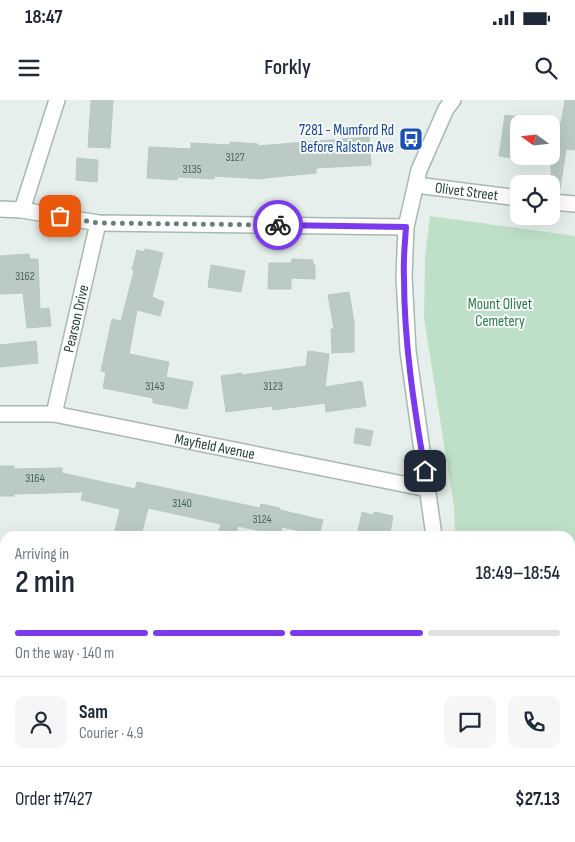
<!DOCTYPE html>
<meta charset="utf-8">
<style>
:root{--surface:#fff;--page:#f6f6f7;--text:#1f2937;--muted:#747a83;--line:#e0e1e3;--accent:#7c3aed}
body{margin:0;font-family:"Sofia Sans Condensed",sans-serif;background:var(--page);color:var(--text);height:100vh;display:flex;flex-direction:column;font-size:19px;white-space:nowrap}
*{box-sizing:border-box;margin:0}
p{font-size:16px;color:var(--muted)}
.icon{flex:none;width:28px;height:28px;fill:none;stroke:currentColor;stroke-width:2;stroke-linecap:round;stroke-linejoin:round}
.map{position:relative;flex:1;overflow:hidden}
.details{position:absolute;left:0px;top:431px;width:575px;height:311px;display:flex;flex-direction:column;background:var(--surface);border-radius:15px 15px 0 0;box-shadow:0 5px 20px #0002}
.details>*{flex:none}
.needle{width:32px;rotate:285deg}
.tools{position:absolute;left:510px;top:15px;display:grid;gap:10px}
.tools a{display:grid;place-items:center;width:50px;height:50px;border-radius:10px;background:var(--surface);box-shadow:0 5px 20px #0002;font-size:25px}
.pin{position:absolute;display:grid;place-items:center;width:42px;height:42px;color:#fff;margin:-21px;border-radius:10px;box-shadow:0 2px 8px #0006}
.courier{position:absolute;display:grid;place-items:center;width:50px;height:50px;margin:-25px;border:4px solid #7c3aed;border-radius:50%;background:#fff;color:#222;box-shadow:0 1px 6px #0007}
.summary em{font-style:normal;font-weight:600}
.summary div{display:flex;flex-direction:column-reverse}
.summary{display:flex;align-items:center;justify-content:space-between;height:85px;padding:0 15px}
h1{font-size:32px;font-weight:600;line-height:38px}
.bar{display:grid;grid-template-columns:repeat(4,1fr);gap:8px 5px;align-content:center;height:60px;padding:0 15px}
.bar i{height:6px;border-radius:4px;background:var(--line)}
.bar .current{background:var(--accent)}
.bar p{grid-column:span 4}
.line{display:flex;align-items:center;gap:12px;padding:0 15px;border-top:1px solid var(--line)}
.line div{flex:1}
.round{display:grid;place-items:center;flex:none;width:52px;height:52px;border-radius:10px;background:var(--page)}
.status{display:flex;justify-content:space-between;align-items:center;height:35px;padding:0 25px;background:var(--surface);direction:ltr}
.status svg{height:14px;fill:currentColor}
header{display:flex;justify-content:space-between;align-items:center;height:65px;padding:0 15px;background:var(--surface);font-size:22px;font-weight:600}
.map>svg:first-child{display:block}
.green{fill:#bfe0c8}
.building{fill:#bbcac4;stroke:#b8c9c2}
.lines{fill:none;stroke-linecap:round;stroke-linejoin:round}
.minor-casing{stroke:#a8b8b2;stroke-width:18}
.minor{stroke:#fff;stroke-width:15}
.done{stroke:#687f78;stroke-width:5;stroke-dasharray:0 9}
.route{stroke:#7c3aed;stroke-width:6}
.labels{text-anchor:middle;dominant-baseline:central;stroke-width:4;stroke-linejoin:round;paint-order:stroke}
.number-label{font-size:12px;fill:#4a645c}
.transit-label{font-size:15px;fill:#164399;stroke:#f7fbf9;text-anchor:end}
.street-label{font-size:15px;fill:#24423a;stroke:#f7fbf9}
.park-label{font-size:15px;fill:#2d7a4b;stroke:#f7fbf9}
</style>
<div class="status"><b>18:47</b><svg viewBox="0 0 49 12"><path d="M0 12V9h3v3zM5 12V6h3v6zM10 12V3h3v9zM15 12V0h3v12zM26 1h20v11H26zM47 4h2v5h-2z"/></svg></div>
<header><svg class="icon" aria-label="menu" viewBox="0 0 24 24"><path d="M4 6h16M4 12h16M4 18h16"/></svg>Forkly<svg class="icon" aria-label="search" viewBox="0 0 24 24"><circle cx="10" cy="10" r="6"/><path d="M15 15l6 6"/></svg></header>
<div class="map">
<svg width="575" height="742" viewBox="0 0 575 742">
<rect width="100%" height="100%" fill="#e6efeb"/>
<!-- green -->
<path class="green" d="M 430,116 L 575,136 L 575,742 L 417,742 L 418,738 L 570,738 L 570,436 L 455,436 L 454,407 L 424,218 L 425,158 Z"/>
<!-- building -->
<path class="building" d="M 91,0 L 113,0 L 110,48 L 88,47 Z
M 565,0 L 575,0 L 575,50 L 566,49 L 560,89 L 551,89 L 551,22 L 561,23 Z
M 505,15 L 519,17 L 519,59 L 499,56 Z
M 369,37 L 371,65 L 316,68 L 316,73 L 265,78 L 264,79 L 214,76 L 214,79 L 177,77 L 177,80 L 147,78 L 149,47 L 191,49 L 191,43 L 230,45 L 230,42 L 258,44 L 257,46 Z
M 77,58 L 98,60 L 97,82 L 76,80 Z
M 145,149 L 163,153 L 152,197 L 164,202 L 160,216 L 137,210 L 129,254 L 169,262 L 166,277 L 193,282 L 187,309 L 153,303 L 153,298 L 103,288 L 106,272 L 101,271 L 112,219 L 121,221 L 134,171 L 132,170 L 137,150 L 144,152 Z
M 29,154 L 30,159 L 38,159 L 40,209 L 49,208 L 51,226 L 27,228 L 23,193 L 0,194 L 0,156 Z
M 292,159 L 313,160 L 313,165 L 315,165 L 315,179 L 291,178 L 291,189 L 268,189 L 269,163 L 291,163 Z
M 211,165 L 245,171 L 241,192 L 208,187 Z
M 349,192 L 354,222 L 354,252 L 332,253 L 331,229 L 334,229 L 328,195 Z
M 36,241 L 38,263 L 0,267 L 0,245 Z
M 308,251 L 329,254 L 325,287 L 362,281 L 366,306 L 326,312 L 325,303 L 273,310 L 272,306 L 226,312 L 221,276 L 242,273 L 242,275 L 306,266 Z
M 356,328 L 373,331 L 370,346 L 354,343 Z
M 0,366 L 14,366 L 14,369 L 62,368 L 62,373 L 135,389 L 137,382 L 260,408 L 261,404 L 280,408 L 280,410 L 323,420 L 319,435 L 282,427 L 280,435 L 238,426 L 236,435 L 219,431 L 221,424 L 148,408 L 141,436 L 114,436 L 120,409 L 81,400 L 83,392 L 14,394 L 14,396 L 0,396 Z
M 362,412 L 373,415 L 374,412 L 393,416 L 390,433 L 386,432 L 385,436 L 357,436 Z"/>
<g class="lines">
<!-- minor casing -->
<g class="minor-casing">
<g id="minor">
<path id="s1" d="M 416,85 L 519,98"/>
<path d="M 551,102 L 575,104"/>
<path d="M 0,109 L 22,110 L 98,123 L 406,127"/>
<path d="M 22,110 L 57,0"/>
<path id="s2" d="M 0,314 L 54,314 L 428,389"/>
<path id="s3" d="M 54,314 L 98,123"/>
<path d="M 434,436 L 408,251 L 404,176 L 406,127 L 419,70 L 446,9 L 453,0"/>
<path d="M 0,539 L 5,539"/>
<path d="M 404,742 L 405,738"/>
</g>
</g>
<!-- minor -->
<use href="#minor" class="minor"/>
</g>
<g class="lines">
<!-- done -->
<path class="done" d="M 60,116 L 98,123 L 278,125"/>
<!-- route -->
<path class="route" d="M 278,125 L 406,127 C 405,143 403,160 404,177 C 404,242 414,307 425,371"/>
</g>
<!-- icons -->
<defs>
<g id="bus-square" transform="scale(1.25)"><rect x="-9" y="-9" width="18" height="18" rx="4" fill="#1a4fb4" stroke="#f7fbf9"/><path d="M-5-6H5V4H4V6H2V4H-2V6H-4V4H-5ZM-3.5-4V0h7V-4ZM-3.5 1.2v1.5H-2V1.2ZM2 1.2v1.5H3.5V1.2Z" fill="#fff"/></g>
</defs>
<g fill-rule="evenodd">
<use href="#bus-square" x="411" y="39"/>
</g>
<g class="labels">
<!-- number labels -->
<g class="number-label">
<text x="235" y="57">3127</text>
<text x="192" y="69">3135</text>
<text x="25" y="176">3162</text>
<text x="155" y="286">3143</text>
<text x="273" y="286">3123</text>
<text x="35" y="378">3164</text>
<text x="182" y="403">3140</text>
<text x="262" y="419">3124</text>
</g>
<!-- transit labels -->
<g class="transit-label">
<text x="394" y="30">7281 - Mumford Rd<tspan x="394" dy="17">Before Ralston Ave</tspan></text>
</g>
<!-- street labels -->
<g class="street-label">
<text stroke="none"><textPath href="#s1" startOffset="51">Olivet Street</textPath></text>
<text stroke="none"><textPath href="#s3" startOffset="98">Pearson Drive</textPath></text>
<text stroke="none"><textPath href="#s2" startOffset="218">Mayfield Avenue</textPath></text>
</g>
<!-- park labels -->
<g class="park-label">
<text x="500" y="204">Mount Olivet<tspan x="500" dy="17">Cemetery</tspan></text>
</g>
</g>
</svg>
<div class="tools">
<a><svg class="needle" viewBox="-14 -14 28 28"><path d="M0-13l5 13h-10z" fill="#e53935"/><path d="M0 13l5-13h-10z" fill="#747a83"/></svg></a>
<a><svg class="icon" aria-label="locate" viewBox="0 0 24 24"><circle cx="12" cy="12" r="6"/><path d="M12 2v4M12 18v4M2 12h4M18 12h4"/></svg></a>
</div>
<div class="pin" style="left:60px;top:116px;background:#ea580c"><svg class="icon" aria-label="bag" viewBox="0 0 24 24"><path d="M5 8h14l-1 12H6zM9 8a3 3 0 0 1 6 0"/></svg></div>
<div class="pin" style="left:425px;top:371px;background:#1f2937"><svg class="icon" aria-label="home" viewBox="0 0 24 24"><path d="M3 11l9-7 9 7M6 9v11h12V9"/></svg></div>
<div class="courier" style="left:278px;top:125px"><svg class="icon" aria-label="bike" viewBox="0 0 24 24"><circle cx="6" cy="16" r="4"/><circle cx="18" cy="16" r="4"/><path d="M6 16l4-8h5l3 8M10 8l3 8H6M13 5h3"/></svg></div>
<section class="details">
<div class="summary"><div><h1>2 min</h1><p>Arriving in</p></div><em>18:49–18:54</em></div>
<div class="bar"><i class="current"></i><i class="current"></i><i class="current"></i><i></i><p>On the way · 140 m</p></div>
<div class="line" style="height:90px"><a class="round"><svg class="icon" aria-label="person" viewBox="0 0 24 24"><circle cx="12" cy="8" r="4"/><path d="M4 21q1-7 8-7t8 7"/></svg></a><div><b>Sam</b><p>Courier · 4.9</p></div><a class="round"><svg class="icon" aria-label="chat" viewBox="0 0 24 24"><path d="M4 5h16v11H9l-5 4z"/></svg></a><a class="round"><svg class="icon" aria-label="phone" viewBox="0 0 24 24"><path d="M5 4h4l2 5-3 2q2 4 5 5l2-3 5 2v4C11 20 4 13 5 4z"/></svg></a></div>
<div class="line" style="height:65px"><div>Order #7427</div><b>$27.13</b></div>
</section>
</div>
